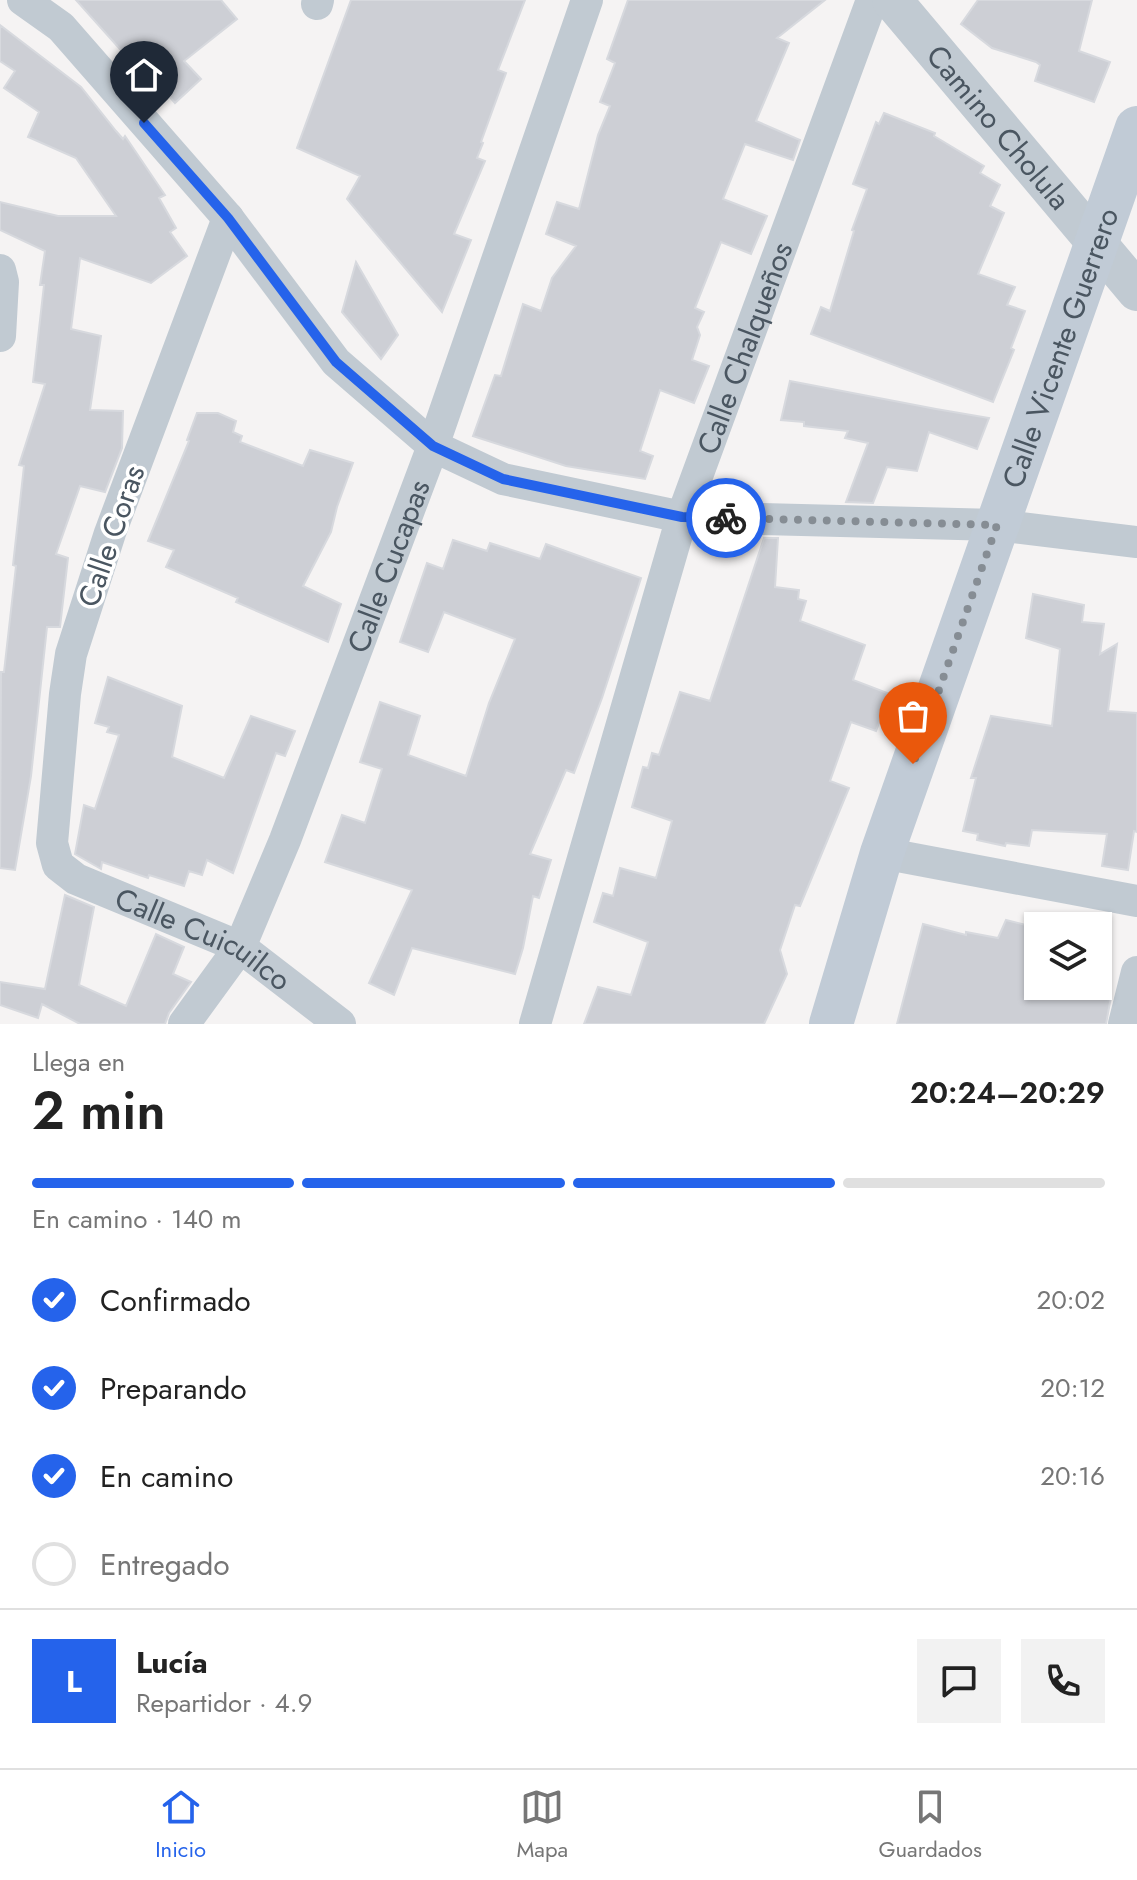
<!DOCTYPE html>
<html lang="es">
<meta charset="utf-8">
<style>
:root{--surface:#fff;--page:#f2f2f2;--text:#222;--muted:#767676;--line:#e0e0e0;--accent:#2563eb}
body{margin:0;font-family:Jost,sans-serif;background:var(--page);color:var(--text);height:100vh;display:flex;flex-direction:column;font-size:30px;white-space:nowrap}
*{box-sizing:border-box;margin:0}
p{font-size:26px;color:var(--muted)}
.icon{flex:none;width:44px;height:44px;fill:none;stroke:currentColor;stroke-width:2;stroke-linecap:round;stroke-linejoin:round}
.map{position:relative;height:1024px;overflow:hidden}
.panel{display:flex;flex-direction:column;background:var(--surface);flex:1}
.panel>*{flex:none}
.fabs{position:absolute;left:1024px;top:912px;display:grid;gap:16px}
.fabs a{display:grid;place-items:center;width:88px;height:88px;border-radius:0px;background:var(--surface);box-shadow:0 2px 6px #0004;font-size:40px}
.pin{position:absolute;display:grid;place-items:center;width:68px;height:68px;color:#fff;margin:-82px -34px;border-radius:50% 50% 50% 0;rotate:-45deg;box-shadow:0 0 8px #0007}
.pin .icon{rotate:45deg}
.courier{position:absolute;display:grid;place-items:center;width:80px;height:80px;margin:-40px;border:6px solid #2563eb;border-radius:50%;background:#fff;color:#222;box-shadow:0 2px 10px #0007}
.head em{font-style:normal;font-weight:600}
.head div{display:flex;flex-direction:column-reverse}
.head{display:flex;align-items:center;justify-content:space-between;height:136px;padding:0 32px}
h1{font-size:52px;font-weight:600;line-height:60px}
.bar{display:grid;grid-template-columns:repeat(4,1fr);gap:12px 8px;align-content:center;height:96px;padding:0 32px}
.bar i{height:10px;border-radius:6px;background:var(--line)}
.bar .selected{background:var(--accent)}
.bar p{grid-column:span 4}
.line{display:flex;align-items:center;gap:20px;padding:0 32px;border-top:2px solid var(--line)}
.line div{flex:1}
.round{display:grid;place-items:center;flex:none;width:84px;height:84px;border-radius:0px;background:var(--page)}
ol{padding:0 32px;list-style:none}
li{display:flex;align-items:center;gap:24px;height:88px}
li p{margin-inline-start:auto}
li .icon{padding:8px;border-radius:50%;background:var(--accent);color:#fff;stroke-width:4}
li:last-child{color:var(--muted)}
li i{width:44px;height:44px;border:4px solid var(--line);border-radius:50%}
.menu{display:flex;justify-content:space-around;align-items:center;height:112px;border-top:2px solid var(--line);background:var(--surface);font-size:22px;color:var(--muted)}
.menu a{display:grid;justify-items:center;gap:4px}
.menu .selected{color:var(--accent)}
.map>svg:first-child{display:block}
.building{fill:#cdcfd5;stroke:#d7d9de;stroke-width:2}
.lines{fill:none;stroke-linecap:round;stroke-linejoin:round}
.minor{stroke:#c1cad2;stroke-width:32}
.tertiary{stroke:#c1cad2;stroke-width:40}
.secondary{stroke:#c1cbd6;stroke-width:44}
.done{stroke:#868d94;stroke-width:8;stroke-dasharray:0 14.4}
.route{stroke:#2563eb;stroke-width:10}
.labels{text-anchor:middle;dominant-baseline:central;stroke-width:7;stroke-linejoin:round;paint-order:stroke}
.street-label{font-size:30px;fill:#4a5661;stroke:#fff}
</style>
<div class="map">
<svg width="1137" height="1024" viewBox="0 0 1137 1024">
<rect width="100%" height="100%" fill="#f5f3f3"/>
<!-- building -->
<path class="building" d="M 76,0 L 221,0 L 237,19 L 184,61 L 201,79 L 175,103 L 131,53 L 127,57 Z
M 351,0 L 525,0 L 498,70 L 506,73 L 481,142 L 483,143 L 477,158 L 485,161 L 454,234 L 471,240 L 442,312 L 347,199 L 360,176 L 297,148 Z
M 628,0 L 825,0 L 777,38 L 789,43 L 756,121 L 800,140 L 793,160 L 745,144 L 723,199 L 767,216 L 751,254 L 721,242 L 695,308 L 704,312 L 697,327 L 700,335 L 692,360 L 709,366 L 694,403 L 660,390 L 640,451 L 653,456 L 645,479 L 566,466 L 473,436 L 495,375 L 501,376 L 523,304 L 541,311 L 552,278 L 576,246 L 546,234 L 557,202 L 579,209 L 598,135 L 610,106 L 600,102 L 615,63 L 607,59 Z
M 978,0 L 1092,0 L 1079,51 L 1110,62 L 1094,102 L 1035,81 L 1040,65 L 1036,62 L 992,48 L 961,24 Z
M 0,25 L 81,87 L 116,131 L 123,139 L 125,136 L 165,195 L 159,198 L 176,228 L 170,232 L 187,256 L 151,283 L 80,258 L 71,329 L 101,336 L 90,410 L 123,411 L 122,448 L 105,492 L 80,486 L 56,554 L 68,558 L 60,627 L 47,627 L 31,776 L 15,870 L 0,868 L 1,672 L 4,672 L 16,566 L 13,565 L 24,466 L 19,465 L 45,384 L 33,382 L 44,285 L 40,285 L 45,251 L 0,230 L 0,202 L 58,216 L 116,216 L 76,158 L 28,137 L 39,112 L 4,88 L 15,71 L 0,61 Z
M 884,113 L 935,133 L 934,136 L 984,166 L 980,173 L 1000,185 L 990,206 L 1004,213 L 978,274 L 1015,287 L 1007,305 L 1025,311 L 1011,348 L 1014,350 L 993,402 L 811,334 L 821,307 L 830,311 L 854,231 L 852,230 L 867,189 L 853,184 L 876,122 L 879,124 Z
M 356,262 L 398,335 L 381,359 L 342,312 Z
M 790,381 L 936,409 L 989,418 L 977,449 L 929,432 L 917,471 L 887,467 L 873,503 L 846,502 L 868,443 L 845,438 L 848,431 L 804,426 L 804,422 L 781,420 Z
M 197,413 L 218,413 L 236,421 L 233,432 L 242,436 L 240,442 L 303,466 L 310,450 L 353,463 L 337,507 L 331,532 L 303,586 L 341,604 L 328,642 L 236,602 L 238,598 L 166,567 L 174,550 L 148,541 L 189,441 L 187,440 Z
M 764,538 L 778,538 L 775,587 L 799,590 L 798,599 L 806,601 L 800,621 L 865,645 L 853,680 L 890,694 L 876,731 L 851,722 L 830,781 L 849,788 L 800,906 L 795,905 L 780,950 L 787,974 L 764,1024 L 584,1024 L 598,987 L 631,995 L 648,942 L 594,922 L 603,893 L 613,896 L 620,868 L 656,878 L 672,821 L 632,807 L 643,767 L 648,768 L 652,753 L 659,755 L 680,692 L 710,701 Z
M 453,540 L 487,551 L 490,543 L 540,559 L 546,544 L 641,578 L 602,698 L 574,773 L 566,770 L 530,854 L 551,860 L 539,898 L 533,896 L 523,948 L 515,974 L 412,948 L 394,995 L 369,983 L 412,890 L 325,862 L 342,815 L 365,823 L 382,769 L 360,762 L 380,702 L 420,716 L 408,755 L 466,776 L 489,703 L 515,639 L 444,612 L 428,652 L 400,642 L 427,563 L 443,569 Z
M 1033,594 L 1084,605 L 1082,622 L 1104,624 L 1100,654 L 1117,644 L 1108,711 L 1137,713 L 1137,832 L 1134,831 L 1128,870 L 1102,866 L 1107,834 L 1032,830 L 1029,846 L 1006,843 L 1005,846 L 977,840 L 978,834 L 963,831 L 976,778 L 971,778 L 991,716 L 1052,726 L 1060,649 L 1026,638 Z
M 108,677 L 182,706 L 172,757 L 224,778 L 251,716 L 295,731 L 285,756 L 276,753 L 233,873 L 207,860 L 202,875 L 189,871 L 184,886 L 149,875 L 148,878 L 102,862 L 101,869 L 75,854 L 84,805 L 95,809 L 119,735 L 107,732 L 109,727 L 95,723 Z
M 65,895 L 94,907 L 79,985 L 126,1006 L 156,934 L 184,947 L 173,974 L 191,982 L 169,1013 L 165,1024 L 80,1024 L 42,1004 L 38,1018 L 0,1005 L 0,982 L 45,989 Z
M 1006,920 L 1038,928 L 1038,986 L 1080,986 L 1111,997 L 1106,1024 L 897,1024 L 923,924 L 966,935 L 966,932 L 998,938 Z"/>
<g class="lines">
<!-- minor -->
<g class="minor">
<path d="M 23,0 L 61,27 L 228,218 L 336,362 L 433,446 L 503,479 L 682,517 L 997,525 L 1137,542"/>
<path d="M 317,4 L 318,0"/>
<path id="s1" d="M 228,218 L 110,533 L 71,654 L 65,694 L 52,843 L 58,865 L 76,879 L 240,947 L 340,1024"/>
<path d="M 0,270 L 3,282 L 0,336"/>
<path d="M 882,853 L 1137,901"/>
<path id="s2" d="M 184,1024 L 240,947 L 285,840 L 433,446 L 587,0"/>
<path id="s3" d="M 535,1024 L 682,517 L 872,0"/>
<path d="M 1124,1024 L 1137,972"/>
</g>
<!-- tertiary -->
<path class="tertiary" id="s4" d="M 892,0 L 1137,291"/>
<!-- secondary -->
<path class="secondary" id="s5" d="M 831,1024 L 882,853 L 1137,128"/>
</g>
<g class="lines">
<!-- done -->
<path class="done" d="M 726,518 L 997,525 L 913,764"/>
<!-- route -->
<path class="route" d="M 144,123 L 228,218 L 336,362 L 433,446 L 503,479 L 682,517 L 726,518"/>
</g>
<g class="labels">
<!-- street labels -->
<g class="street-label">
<text stroke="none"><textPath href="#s4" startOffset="166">Camino Cholula</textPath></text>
<text stroke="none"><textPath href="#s3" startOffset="708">Calle Chalqueños</textPath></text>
<text stroke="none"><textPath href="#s5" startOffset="714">Calle Vicente Guerrero</textPath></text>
<text transform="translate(111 536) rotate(-71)">Calle Coras</text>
<text stroke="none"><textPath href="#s2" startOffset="504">Calle Cucapas</textPath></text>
<text stroke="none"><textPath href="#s1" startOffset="840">Calle Cuicuilco</textPath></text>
</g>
</g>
</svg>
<div class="fabs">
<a><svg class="icon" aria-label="layers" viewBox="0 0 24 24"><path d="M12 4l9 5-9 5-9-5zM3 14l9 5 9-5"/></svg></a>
</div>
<div class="pin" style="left:913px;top:764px;background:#ea580c"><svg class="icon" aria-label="bag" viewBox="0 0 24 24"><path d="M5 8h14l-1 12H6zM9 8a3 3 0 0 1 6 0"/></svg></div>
<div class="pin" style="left:144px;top:123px;background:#1f2937"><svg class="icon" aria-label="home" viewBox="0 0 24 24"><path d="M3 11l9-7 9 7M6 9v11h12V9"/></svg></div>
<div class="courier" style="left:726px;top:518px"><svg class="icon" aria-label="bike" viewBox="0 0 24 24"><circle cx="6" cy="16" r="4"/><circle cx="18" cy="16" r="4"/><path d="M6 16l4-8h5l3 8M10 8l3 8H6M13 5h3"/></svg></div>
</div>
<section class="panel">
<div class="head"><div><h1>2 min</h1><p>Llega en</p></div><em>20:24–20:29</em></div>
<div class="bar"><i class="selected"></i><i class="selected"></i><i class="selected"></i><i></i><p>En camino · 140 m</p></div>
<ol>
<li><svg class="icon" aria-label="check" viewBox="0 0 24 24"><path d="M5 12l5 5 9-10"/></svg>Confirmado<p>20:02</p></li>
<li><svg class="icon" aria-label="check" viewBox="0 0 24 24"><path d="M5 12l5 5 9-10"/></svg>Preparando<p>20:12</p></li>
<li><svg class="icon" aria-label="check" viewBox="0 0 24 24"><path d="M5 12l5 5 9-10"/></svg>En camino<p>20:16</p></li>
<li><i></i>Entregado</li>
</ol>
<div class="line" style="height:144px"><b class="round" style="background:var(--accent);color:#fff">L</b><div><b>Lucía</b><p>Repartidor · 4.9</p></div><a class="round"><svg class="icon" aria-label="chat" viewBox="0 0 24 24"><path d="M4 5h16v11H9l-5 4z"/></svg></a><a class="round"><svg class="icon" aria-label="phone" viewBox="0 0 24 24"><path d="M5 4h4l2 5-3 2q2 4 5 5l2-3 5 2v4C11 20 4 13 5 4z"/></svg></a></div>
</section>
<nav class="menu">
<a class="selected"><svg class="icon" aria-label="home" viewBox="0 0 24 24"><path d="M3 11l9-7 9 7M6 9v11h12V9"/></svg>Inicio</a>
<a><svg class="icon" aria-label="map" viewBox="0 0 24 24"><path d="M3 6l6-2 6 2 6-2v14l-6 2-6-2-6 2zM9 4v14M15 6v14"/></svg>Mapa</a>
<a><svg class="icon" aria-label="saved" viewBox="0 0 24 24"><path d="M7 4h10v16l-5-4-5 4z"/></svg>Guardados</a>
</nav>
